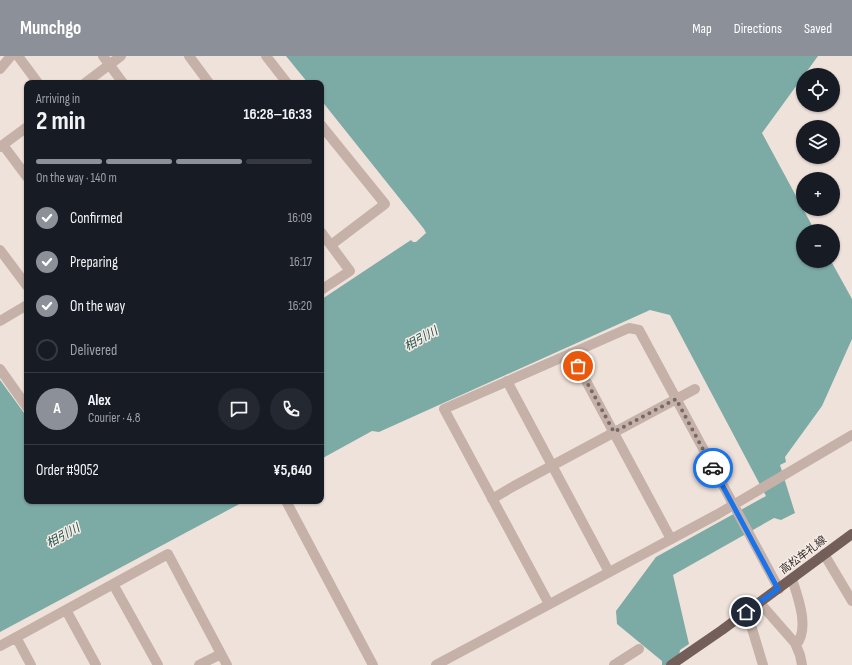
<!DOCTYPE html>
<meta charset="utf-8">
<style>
:root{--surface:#171b24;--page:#242831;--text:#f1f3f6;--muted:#9ea1a6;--line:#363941;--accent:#8c9099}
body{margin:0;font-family:"Sofia Sans Condensed","Noto Sans JP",sans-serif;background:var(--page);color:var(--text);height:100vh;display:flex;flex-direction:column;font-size:15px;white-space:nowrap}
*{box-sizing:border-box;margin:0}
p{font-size:13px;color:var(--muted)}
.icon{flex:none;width:22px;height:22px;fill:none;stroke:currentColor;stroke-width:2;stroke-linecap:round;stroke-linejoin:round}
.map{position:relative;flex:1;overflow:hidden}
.sheet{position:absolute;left:24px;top:24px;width:300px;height:424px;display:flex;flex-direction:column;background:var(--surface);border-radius:8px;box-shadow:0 1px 3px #0004}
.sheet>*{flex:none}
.tools{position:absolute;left:796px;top:12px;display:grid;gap:8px}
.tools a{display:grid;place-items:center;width:44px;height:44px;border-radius:50%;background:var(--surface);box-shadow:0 1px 3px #0004;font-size:20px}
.pin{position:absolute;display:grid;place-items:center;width:34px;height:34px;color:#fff;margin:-17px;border:2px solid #fff;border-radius:50%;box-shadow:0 1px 4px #0007}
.courier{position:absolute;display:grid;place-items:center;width:40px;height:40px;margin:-20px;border:3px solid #1a73e8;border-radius:50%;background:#fff;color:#222;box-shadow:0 1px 5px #0007}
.head em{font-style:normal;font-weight:700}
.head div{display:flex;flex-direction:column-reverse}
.head{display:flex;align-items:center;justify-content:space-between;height:68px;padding:0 12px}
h1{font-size:26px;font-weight:700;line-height:30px}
.bar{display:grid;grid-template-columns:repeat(4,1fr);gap:6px 4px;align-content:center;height:48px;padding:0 12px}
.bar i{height:5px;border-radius:3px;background:var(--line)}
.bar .active{background:var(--accent)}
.bar p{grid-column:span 4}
.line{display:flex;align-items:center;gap:10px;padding:0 12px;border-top:1px solid var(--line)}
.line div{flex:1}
.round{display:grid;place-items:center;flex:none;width:42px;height:42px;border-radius:21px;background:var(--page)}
ol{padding:0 12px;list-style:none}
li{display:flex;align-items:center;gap:12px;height:44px}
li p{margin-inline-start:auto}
li .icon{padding:4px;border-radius:50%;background:var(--accent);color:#fff;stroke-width:4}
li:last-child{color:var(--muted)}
li i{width:22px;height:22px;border:2px solid var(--line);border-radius:50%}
header{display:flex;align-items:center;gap:24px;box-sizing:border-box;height:56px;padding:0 20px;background:var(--accent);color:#fff}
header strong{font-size:19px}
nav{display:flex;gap:22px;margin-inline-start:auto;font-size:14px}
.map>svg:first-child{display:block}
.water{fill:#7caaa4}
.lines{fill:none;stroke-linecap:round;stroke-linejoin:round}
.minor{stroke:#c6b1a8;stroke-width:10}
.tertiary{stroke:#c6b1a8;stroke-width:10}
.primary{stroke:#745e5a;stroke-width:10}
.done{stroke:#756a67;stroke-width:4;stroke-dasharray:0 7.2}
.route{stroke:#1a73e8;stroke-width:5}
.labels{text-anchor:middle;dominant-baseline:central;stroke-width:3;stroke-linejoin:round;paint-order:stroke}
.street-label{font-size:11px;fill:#342928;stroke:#f7ede7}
.water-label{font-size:12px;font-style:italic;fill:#21524d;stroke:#f7ede7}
</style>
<header>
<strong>Munchgo</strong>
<nav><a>Map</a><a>Directions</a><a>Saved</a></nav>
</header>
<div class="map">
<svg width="852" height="609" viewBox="0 0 852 609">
<rect width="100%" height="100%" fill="#efe2db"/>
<!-- water -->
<path class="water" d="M 286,0 L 818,0 L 762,77 L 815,175 L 803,175 L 803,205 L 831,205 L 852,243 L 852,283 L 822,350 L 785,401 L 786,406 L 780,409 L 795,457 L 781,464 L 774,462 L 673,519 L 689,588 L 680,594 L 677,609 L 662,609 L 662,605 L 617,568 L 616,555 L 656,501 L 766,440 L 670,259 L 650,254 L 379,376 L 372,375 L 321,403 L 322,243 L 411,184 L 413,186 L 416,186 L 426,177 L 424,173 L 321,44 L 321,27 L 308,27 Z
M 0,324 L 27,361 L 27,445 L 245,445 L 0,576 Z"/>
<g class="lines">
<!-- minor -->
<path class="minor" d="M 103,0 L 123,27
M 189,0 L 209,27
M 266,0 L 287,27
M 0,13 L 11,0
M 321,69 L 385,148 L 331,189
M 3,89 L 27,121
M 321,176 L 350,215 L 321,234
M 0,194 L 27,230
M 571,297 L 671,483
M 0,313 L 27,351
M 507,325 L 609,516
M 492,443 L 514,430 L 695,333
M 286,445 L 373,609
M 824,498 L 852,545
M 792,523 C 798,541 810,573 796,589
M 113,528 L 158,609
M 760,547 L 795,587 L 800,599 L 802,609
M 549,548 L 444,353 L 629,272 L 639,274 L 779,533
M 66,554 L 96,609
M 747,556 L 763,609
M 16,581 L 31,609
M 0,590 L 168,498 L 227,609
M 199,609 L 221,598
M 614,609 L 639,593"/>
<!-- tertiary -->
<path class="tertiary" d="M 18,0 L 38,27
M 85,27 L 121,0
M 0,91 L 27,71
M 0,265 L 27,249
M 436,609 L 718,458 L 852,379"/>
<!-- primary -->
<path class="primary" d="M 671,609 L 722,574 L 852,478"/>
</g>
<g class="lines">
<!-- done -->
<path class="done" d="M 578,310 L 614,376 L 676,343 L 713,412"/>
<!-- route -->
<path class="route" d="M 713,412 L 778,533 L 746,556"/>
</g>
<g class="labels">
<!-- street labels -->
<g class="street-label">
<text transform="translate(803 499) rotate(-37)">高松牟礼線</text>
</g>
<!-- water labels -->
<g class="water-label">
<text transform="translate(421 283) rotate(-29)">相引川</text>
<text transform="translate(63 480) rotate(-29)">相引川</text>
</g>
</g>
</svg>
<div class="tools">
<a><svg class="icon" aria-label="locate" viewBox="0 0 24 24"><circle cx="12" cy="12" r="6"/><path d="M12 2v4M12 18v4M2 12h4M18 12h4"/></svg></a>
<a><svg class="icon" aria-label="layers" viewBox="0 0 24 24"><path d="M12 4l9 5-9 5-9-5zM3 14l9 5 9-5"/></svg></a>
<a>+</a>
<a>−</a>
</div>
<div class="pin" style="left:578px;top:310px;background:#ea580c"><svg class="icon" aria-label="bag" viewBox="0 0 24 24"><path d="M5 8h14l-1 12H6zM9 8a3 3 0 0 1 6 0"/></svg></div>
<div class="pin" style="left:746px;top:556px;background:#1f2937"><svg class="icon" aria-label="home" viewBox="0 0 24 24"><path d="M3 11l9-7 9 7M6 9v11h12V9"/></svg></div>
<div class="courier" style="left:713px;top:412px"><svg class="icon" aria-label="car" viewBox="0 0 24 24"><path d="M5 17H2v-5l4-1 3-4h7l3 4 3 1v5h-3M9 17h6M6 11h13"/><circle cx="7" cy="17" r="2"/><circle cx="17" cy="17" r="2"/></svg></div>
<section class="sheet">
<div class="head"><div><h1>2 min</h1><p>Arriving in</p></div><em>16:28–16:33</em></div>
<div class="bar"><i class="active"></i><i class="active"></i><i class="active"></i><i></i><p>On the way · 140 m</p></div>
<ol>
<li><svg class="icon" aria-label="check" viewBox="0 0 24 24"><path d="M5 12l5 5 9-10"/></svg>Confirmed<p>16:09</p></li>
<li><svg class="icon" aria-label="check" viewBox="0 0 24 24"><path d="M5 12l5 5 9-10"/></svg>Preparing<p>16:17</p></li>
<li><svg class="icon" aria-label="check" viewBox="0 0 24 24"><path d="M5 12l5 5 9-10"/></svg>On the way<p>16:20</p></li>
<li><i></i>Delivered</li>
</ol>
<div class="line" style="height:72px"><b class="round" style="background:var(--accent);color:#fff">A</b><div><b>Alex</b><p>Courier · 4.8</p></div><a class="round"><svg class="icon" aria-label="chat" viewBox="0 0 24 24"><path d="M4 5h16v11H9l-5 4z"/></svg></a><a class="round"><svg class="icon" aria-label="phone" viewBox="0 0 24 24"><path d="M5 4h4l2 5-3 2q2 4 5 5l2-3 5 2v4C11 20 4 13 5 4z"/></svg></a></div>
<div class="line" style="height:52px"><div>Order #9052</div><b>¥5,640</b></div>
</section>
</div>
